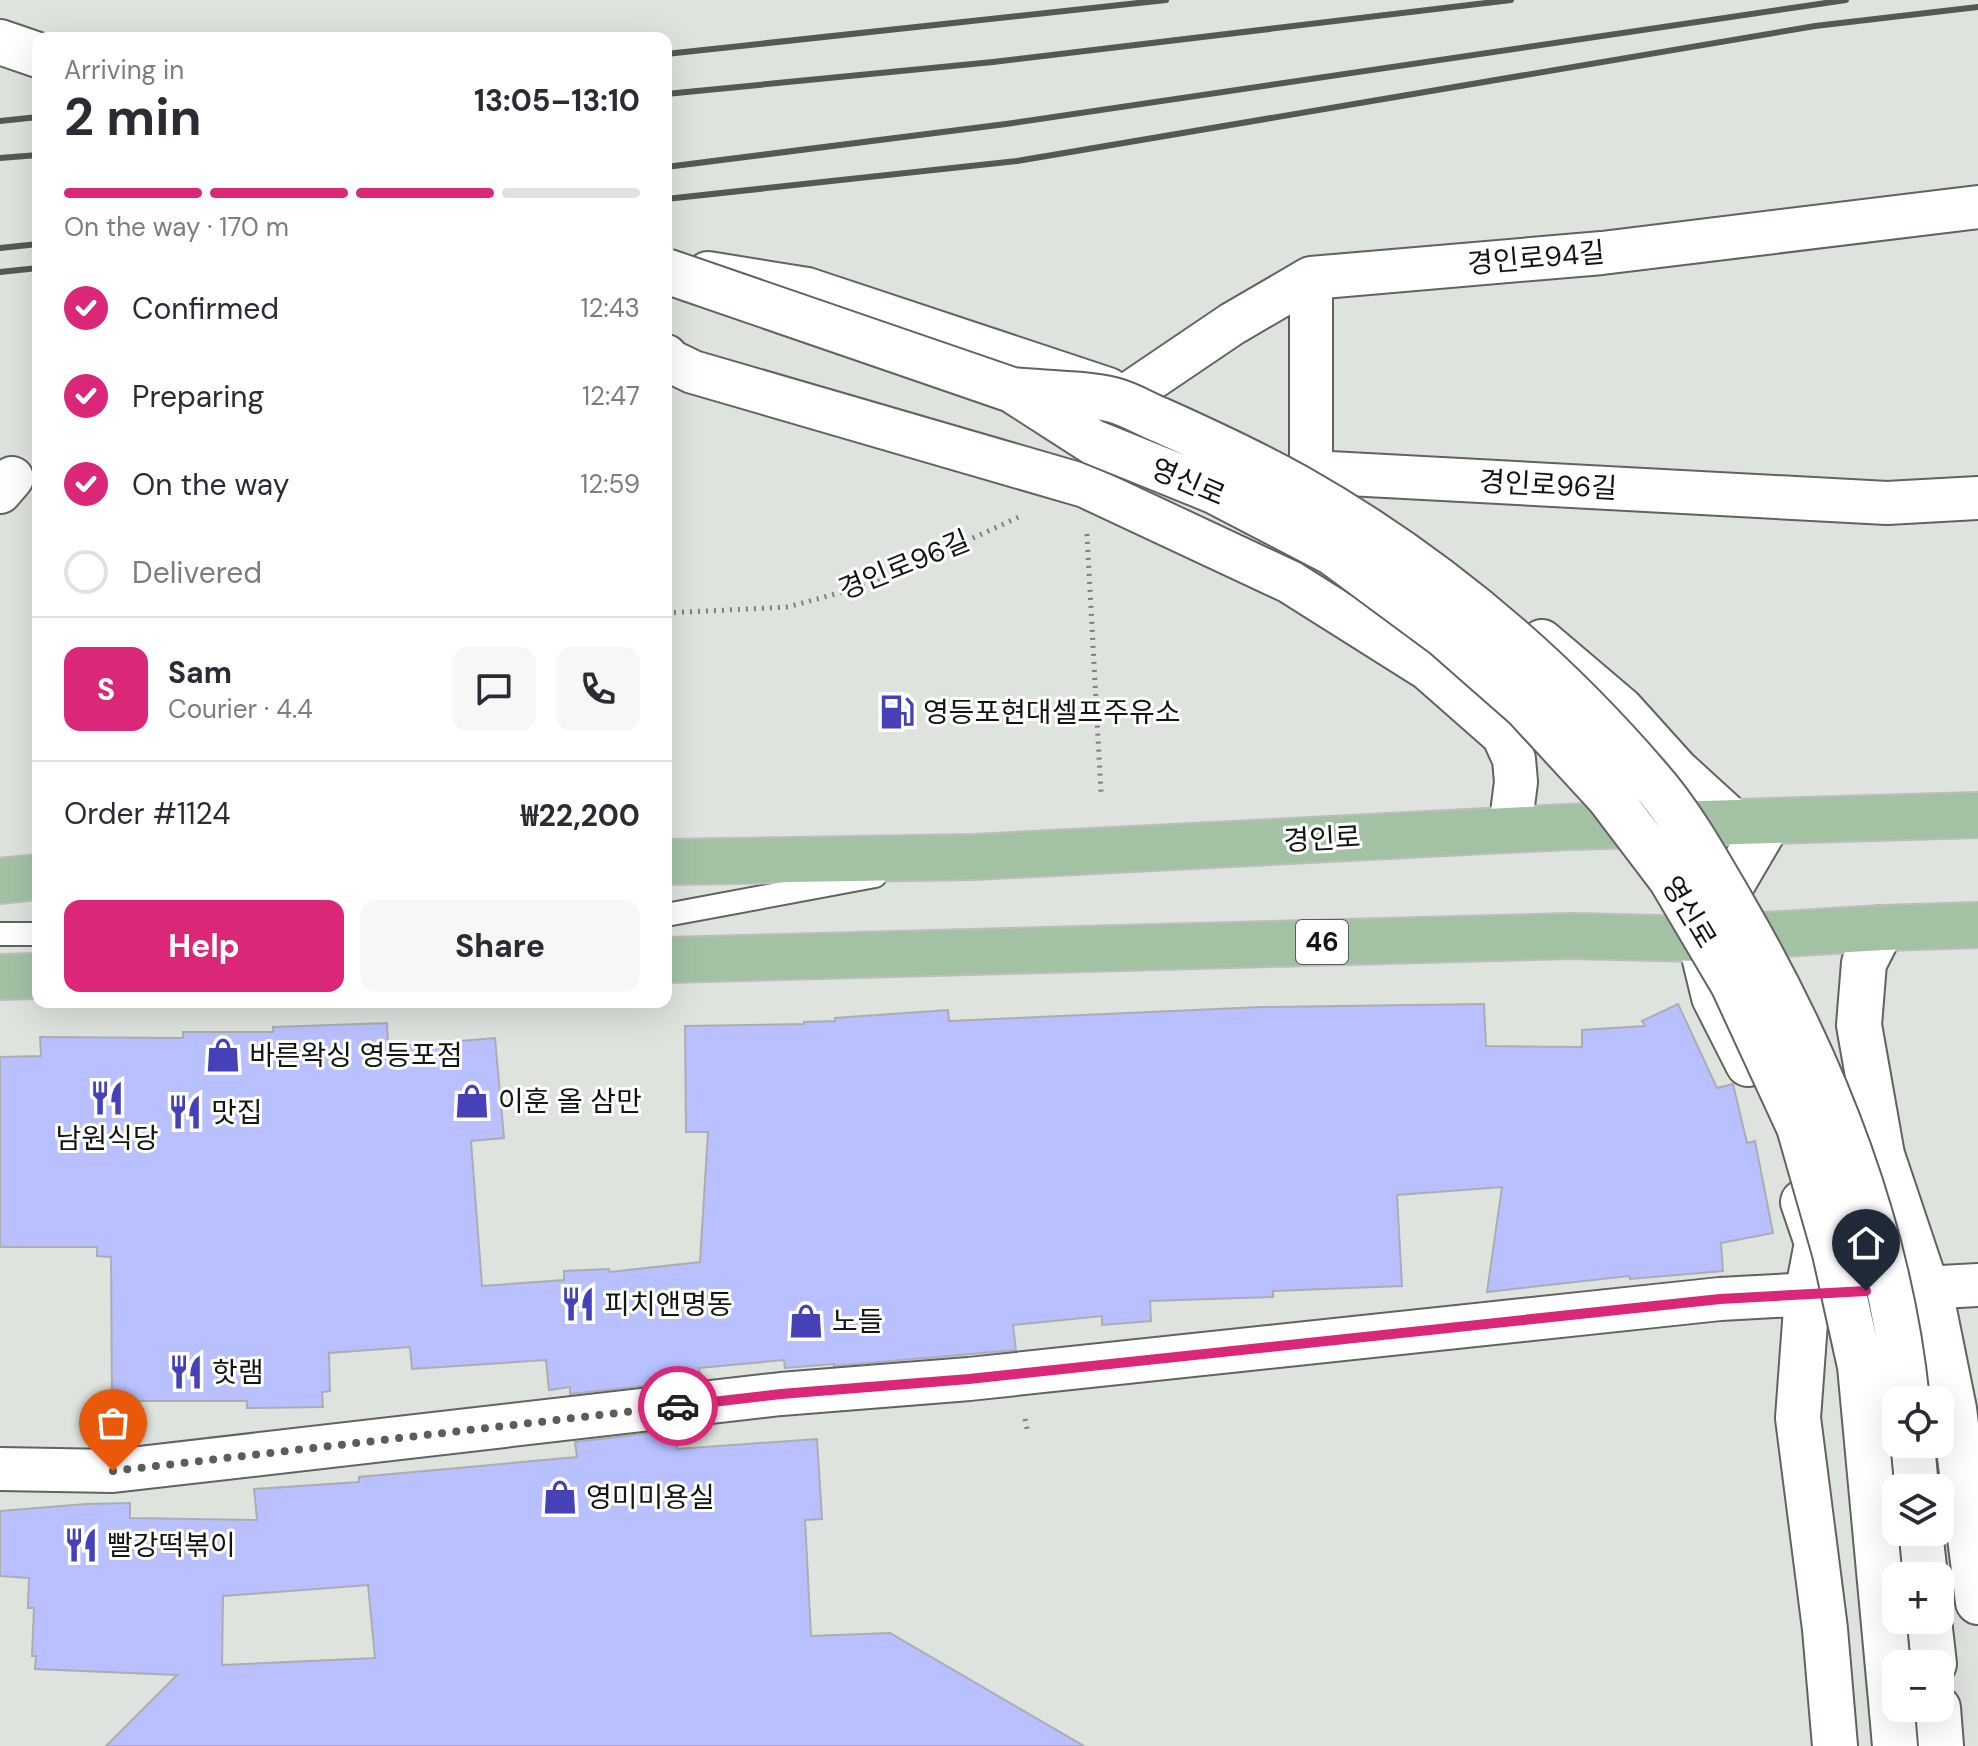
<!DOCTYPE html>
<meta charset="utf-8">
<style>
:root{--surface:#fff;--page:#f7f7f7;--text:#2b2b33;--muted:#7c7c81;--line:#e1e1e2;--accent:#db2777}
body{margin:0;font-family:"DM Sans","Noto Sans KR",sans-serif;background:var(--page);color:var(--text);height:100vh;display:flex;flex-direction:column;font-size:30px;white-space:nowrap}
*{box-sizing:border-box;margin:0}
p{font-size:26px;color:var(--muted)}
.icon{flex:none;width:44px;height:44px;fill:none;stroke:currentColor;stroke-width:2;stroke-linecap:round;stroke-linejoin:round}
.map{position:relative;flex:1;overflow:hidden}
.details{position:absolute;left:32px;top:32px;width:640px;height:976px;display:flex;flex-direction:column;background:var(--surface);border-radius:16px;box-shadow:0 8px 32px #0002}
.details>*{flex:none}
.controls{position:absolute;left:1882px;top:1386px;display:grid;gap:16px}
.controls a{display:grid;place-items:center;width:72px;height:72px;border-radius:16px;background:var(--surface);box-shadow:0 8px 32px #0002;font-size:40px}
.pin{position:absolute;display:grid;place-items:center;width:68px;height:68px;color:#fff;margin:-82px -34px;border-radius:50% 50% 50% 0;rotate:-45deg;box-shadow:0 0 8px #0007}
.pin .icon{rotate:45deg}
.courier{position:absolute;display:grid;place-items:center;width:80px;height:80px;margin:-40px;border:6px solid #db2777;border-radius:50%;background:#fff;color:#222;box-shadow:0 2px 10px #0007}
.headline em{font-style:normal;font-weight:700}
.headline div{display:flex;flex-direction:column-reverse}
.headline{display:flex;align-items:center;justify-content:space-between;height:136px;padding:0 32px}
h1{font-size:52px;font-weight:700;line-height:60px}
.bar{display:grid;grid-template-columns:repeat(4,1fr);gap:12px 8px;align-content:center;height:96px;padding:0 32px}
.bar i{height:10px;border-radius:6px;background:var(--line)}
.bar .on{background:var(--accent)}
.bar p{grid-column:span 4}
.line{display:flex;align-items:center;gap:20px;padding:0 32px;border-top:2px solid var(--line)}
.line div{flex:1}
.round{display:grid;place-items:center;flex:none;width:84px;height:84px;border-radius:16px;background:var(--page)}
ol{padding:0 32px;list-style:none}
li{display:flex;align-items:center;gap:24px;height:88px}
li p{margin-inline-start:auto}
li .icon{padding:8px;border-radius:50%;background:var(--accent);color:#fff;stroke-width:4}
li:last-child{color:var(--muted)}
li i{width:44px;height:44px;border:4px solid var(--line);border-radius:50%}
.button{display:flex;gap:16px;margin-top:auto;padding:16px 32px}
.button a{flex:1;height:92px;border-radius:16px;background:var(--accent);color:#fff;font-size:32px;font-weight:700;line-height:92px;text-align:center}
.button a+a{background:var(--page);color:var(--text)}
.map>svg:first-child{display:block}
.building{fill:#b8c0ff;stroke:#acadb2;stroke-width:2;fill-rule:evenodd}
.lines{fill:none;stroke-linecap:round;stroke-linejoin:round}
.lane-casing{stroke:#606460;stroke-width:26}
.street-casing{stroke:#606460;stroke-width:46}
.secondary-casing{stroke:#606460;stroke-width:48}
.primary-casing{stroke:#bdbdbd;stroke-width:48}
.path{stroke:#7c807c;stroke-width:5;stroke-dasharray:2 6;stroke-linecap:butt}
.lane{stroke:#fff;stroke-width:22}
.street{stroke:#fff;stroke-width:42}
.secondary{stroke:#fff;stroke-width:44}
.primary{stroke:#a3c2a4;stroke-width:44}
.rail{stroke:#555855;stroke-width:6}
.secondary-bridge-casing{stroke:#606460;stroke-width:48;stroke-linecap:butt}
.secondary-bridge{stroke:#fff;stroke-width:44}
.done{stroke:#5a5d5a;stroke-width:8;stroke-dasharray:0 14.4}
.route{stroke:#db2777;stroke-width:10}
.labels{text-anchor:middle;dominant-baseline:central;stroke-width:6;stroke-linejoin:round;paint-order:stroke}
.shield{fill:#fff;stroke:#5a5b5a;stroke-width:2}
.shield-label{font-size:26px;font-weight:bold;fill:#131513}
.street-label{font-size:28px;fill:#131513;stroke:#fff}
.poi-label{font-size:28px;fill:#131513;stroke:#fff;text-anchor:start}
</style>
<div class="map">
<svg width="1978" height="1746" viewBox="0 0 1978 1746">
<rect width="100%" height="100%" fill="#dee3de"/>
<!-- building -->
<path class="building" d="M 1484,1004 L 1486,1046 L 1582,1047 L 1582,1030 L 1645,1026 L 1642,1021 L 1678,1004 L 1717,1088 L 1733,1084 L 1747,1143 L 1755,1141 L 1773,1233 L 1721,1243 L 1723,1271 L 1630,1279 L 1629,1276 L 1487,1292 L 1502,1187 L 1397,1195 L 1402,1286 L 1273,1291 L 1273,1297 L 1150,1301 L 1151,1321 L 1102,1325 L 1102,1316 L 1013,1325 L 1016,1350 L 834,1366 L 834,1364 L 785,1368 L 784,1360 L 699,1368 L 700,1374 L 669,1378 L 670,1383 L 570,1394 L 570,1387 L 549,1390 L 546,1360 L 412,1369 L 410,1347 L 329,1353 L 330,1391 L 322,1392 L 323,1407 L 247,1408 L 247,1401 L 112,1401 L 111,1257 L 97,1256 L 97,1247 L 0,1247 L 0,1057 L 41,1056 L 40,1037 L 183,1038 L 183,1032 L 273,1032 L 273,1027 L 387,1023 L 388,1047 L 495,1038 L 504,1138 L 471,1141 L 482,1286 L 564,1280 L 564,1271 L 609,1269 L 610,1272 L 700,1262 L 708,1132 L 686,1132 L 685,1026 L 804,1024 L 804,1022 L 835,1021 L 835,1018 L 948,1010 L 949,1021 L 1261,1007 Z
M 675,1430 L 677,1449 L 817,1439 L 822,1519 L 805,1520 L 811,1636 L 890,1633 L 1084,1746 L 106,1746 L 177,1675 L 35,1669 L 36,1656 L 32,1656 L 34,1608 L 28,1608 L 29,1578 L 0,1576 L 0,1511 L 86,1504 L 130,1503 L 130,1518 L 257,1520 L 254,1489 L 359,1482 L 359,1477 L 577,1457 L 575,1442 ZM 368,1585 L 375,1658 L 222,1665 L 223,1596 Z"/>
<g class="lines">
<!-- lane casing -->
<g class="lane-casing">
<path id="lane" d="M 666,915 L 875,876
M 0,934 L 38,934"/>
</g>
<!-- street casing -->
<g class="street-casing">
<path id="street" d="M 708,273 L 807,289 L 1108,389
M 666,356 L 668,360 L 693,372 L 1085,486 L 1290,582 L 1428,669 L 1503,735 L 1514,759 L 1516,782 L 1510,829
M 1127,395 L 1232,324 L 1311,278 L 1602,253 L 1978,207
M 1311,472 L 1887,503 L 1978,498
M 1311,472 L 1311,278
M 0,492 L 12,478
M 1542,641 L 1622,709 L 1677,770 L 1734,822
M 0,1469 L 113,1471 L 781,1394 L 969,1379 L 1720,1299 L 1978,1285"/>
</g>
<!-- secondary casing -->
<g class="secondary-casing">
<path id="secondary" d="M 0,42 L 38,55
M 1882,928 L 1864,963 L 1859,1025 L 1882,1155 L 1934,1310 L 1954,1409 L 1978,1602
M 1748,1064 L 1714,997 L 1700,939 L 1768,823
M 1803,1202 L 1817,1243 L 1807,1295 L 1798,1418 L 1825,1629 L 1835,1746
M 1912,1444 L 1916,1488
M 1920,1532 L 1925,1576
M 1929,1620 L 1934,1664
M 1938,1708 L 1941,1746
M 1892,1711 L 1895,1746"/>
</g>
<!-- primary casing -->
<g class="primary-casing">
<path id="primary" d="M 666,862 L 974,857 L 1567,827 L 1978,815
M 0,881 L 38,877
M 666,960 L 1573,936 L 1700,939 L 1882,928 L 1978,925
M 0,977 L 38,976"/>
</g>
<!-- path -->
<path class="path" d="M 1087,534 L 1101,793
M 666,613 L 788,607 L 875,583 L 1021,516
M 1025,1419 L 1028,1433"/>
<!-- lane -->
<use href="#lane" class="lane"/>
<!-- street -->
<use href="#street" class="street"/>
<!-- secondary -->
<use href="#secondary" class="secondary"/>
<!-- primary -->
<use href="#primary" class="primary"/>
<!-- rail -->
<path class="rail" d="M 666,54 L 1166,0
M 666,94 L 993,62 L 1511,0
M 0,121 L 38,117
M 0,158 L 38,155
M 666,167 L 1006,124 L 1846,0
M 666,199 L 1017,161 L 1815,26 L 1978,7
M 0,248 L 38,244
M 0,272 L 38,268"/>
<!-- secondary-bridge casing -->
<g class="secondary-bridge-casing">
<path id="secondary-bridge" d="M 666,271 L 1012,390
M 1892,1711 L 1860,1366 L 1835,1253 L 1799,1127 L 1733,984 L 1671,879 L 1608,796 L 1526,707 L 1444,635 L 1333,553 L 1214,491 L 1093,442 L 1012,390 C 1041,393 1087,393 1113,400 C 1129,404 1145,414 1160,420 C 1207,441 1252,462 1297,487 C 1430,562 1548,661 1648,777 C 1681,814 1707,861 1732,904 C 1821,1056 1889,1223 1907,1400"/>
</g>
<!-- secondary-bridge -->
<use href="#secondary-bridge" class="secondary-bridge"/>
</g>
<g class="lines">
<!-- done -->
<path class="done" d="M 113,1471 L 678,1406"/>
<!-- route -->
<path class="route" d="M 678,1406 L 781,1394 L 969,1379 L 1720,1299 L 1866,1291"/>
</g>
<!-- icons -->
<defs>
<g id="fuel-bare" transform="scale(2.76)"><path d="M-5.5-6h7V0h2V4h1.3V-2.5L3-4.5l.8-.8L6-3V5H2.5V1h-1V6h-7ZM-4.2-4.7v3.2H.2V-4.7Z" fill="#4641b7" stroke="#fff" stroke-width="2.5" paint-order="stroke"/></g>
<g id="shop-bare" transform="scale(2.76)"><path d="M-5-2.5h2.3a2.7 3.5 0 0 1 5.4 0H5L5.5 6h-11ZM-1.5-2.5h3a1.5 2.3 0 0 0-3 0Z" fill="#4641b7" stroke="#fff" stroke-width="2.5" paint-order="stroke"/></g>
<g id="restaurant-bare" transform="scale(2.76)"><path d="M-5-6h1v4h1v-4h1v4h1v-4h1v5L-1.5 .5V6h-2V.5L-5-1ZM5-6V6H3V1.5H1.5Q1.5-4 5-6Z" fill="#4641b7" stroke="#fff" stroke-width="2.5" paint-order="stroke"/></g>
</defs>
<g fill-rule="evenodd">
<use href="#fuel-bare" x="897" y="712"/>
<use href="#shop-bare" x="223" y="1055"/>
<use href="#restaurant-bare" x="107" y="1098"/>
<use href="#shop-bare" x="472" y="1101"/>
<use href="#restaurant-bare" x="185" y="1112"/>
<use href="#restaurant-bare" x="578" y="1304"/>
<use href="#shop-bare" x="806" y="1321"/>
<use href="#restaurant-bare" x="186" y="1372"/>
<use href="#shop-bare" x="560" y="1497"/>
<use href="#restaurant-bare" x="81" y="1545"/>
</g>
<g class="labels">
<!-- shield labels -->
<rect class="shield" x="1296" y="920" width="52" height="44" rx="6"/>
<g class="shield-label">
<text x="1322" y="942">46</text>
</g>
<!-- street labels -->
<g class="street-label">
<text transform="translate(1536 258) rotate(-5)">경인로94길</text>
<text transform="translate(1188 482) rotate(23)">영신로</text>
<text transform="translate(1548 485) rotate(3)">경인로96길</text>
<text transform="translate(904 565) rotate(-22)">경인로96길</text>
<text transform="translate(1322 839) rotate(-3)">경인로</text>
<text transform="translate(1689 912) rotate(59)">영신로</text>
</g>
<!-- poi labels -->
<g class="poi-label">
<text x="923" y="712">영등포현대셀프주유소</text>
<text x="249" y="1055">바른왁싱 영등포점</text>
<text x="498" y="1101">이훈 올 삼만</text>
<text x="211" y="1112">맛집</text>
<text x="107" y="1138" text-anchor="middle">남원식당</text>
<text x="604" y="1304">피치앤명동</text>
<text x="832" y="1321">노들</text>
<text x="212" y="1372">핫램</text>
<text x="586" y="1497">영미미용실</text>
<text x="107" y="1545">빨강떡볶이</text>
</g>
</g>
</svg>
<div class="controls">
<a><svg class="icon" aria-label="locate" viewBox="0 0 24 24"><circle cx="12" cy="12" r="6"/><path d="M12 2v4M12 18v4M2 12h4M18 12h4"/></svg></a>
<a><svg class="icon" aria-label="layers" viewBox="0 0 24 24"><path d="M12 4l9 5-9 5-9-5zM3 14l9 5 9-5"/></svg></a>
<a>+</a>
<a>−</a>
</div>
<div class="pin" style="left:113px;top:1471px;background:#ea580c"><svg class="icon" aria-label="bag" viewBox="0 0 24 24"><path d="M5 8h14l-1 12H6zM9 8a3 3 0 0 1 6 0"/></svg></div>
<div class="pin" style="left:1866px;top:1291px;background:#1f2937"><svg class="icon" aria-label="home" viewBox="0 0 24 24"><path d="M3 11l9-7 9 7M6 9v11h12V9"/></svg></div>
<div class="courier" style="left:678px;top:1406px"><svg class="icon" aria-label="car" viewBox="0 0 24 24"><path d="M5 17H2v-5l4-1 3-4h7l3 4 3 1v5h-3M9 17h6M6 11h13"/><circle cx="7" cy="17" r="2"/><circle cx="17" cy="17" r="2"/></svg></div>
<section class="details">
<div class="headline"><div><h1>2 min</h1><p>Arriving in</p></div><em>13:05–13:10</em></div>
<div class="bar"><i class="on"></i><i class="on"></i><i class="on"></i><i></i><p>On the way · 170 m</p></div>
<ol>
<li><svg class="icon" aria-label="check" viewBox="0 0 24 24"><path d="M5 12l5 5 9-10"/></svg>Confirmed<p>12:43</p></li>
<li><svg class="icon" aria-label="check" viewBox="0 0 24 24"><path d="M5 12l5 5 9-10"/></svg>Preparing<p>12:47</p></li>
<li><svg class="icon" aria-label="check" viewBox="0 0 24 24"><path d="M5 12l5 5 9-10"/></svg>On the way<p>12:59</p></li>
<li><i></i>Delivered</li>
</ol>
<div class="line" style="height:144px"><b class="round" style="background:var(--accent);color:#fff">S</b><div><b>Sam</b><p>Courier · 4.4</p></div><a class="round"><svg class="icon" aria-label="chat" viewBox="0 0 24 24"><path d="M4 5h16v11H9l-5 4z"/></svg></a><a class="round"><svg class="icon" aria-label="phone" viewBox="0 0 24 24"><path d="M5 4h4l2 5-3 2q2 4 5 5l2-3 5 2v4C11 20 4 13 5 4z"/></svg></a></div>
<div class="line" style="height:104px"><div>Order #1124</div><b>₩22,200</b></div>
<div class="button"><a>Help</a><a>Share</a></div>
</section>
</div>
